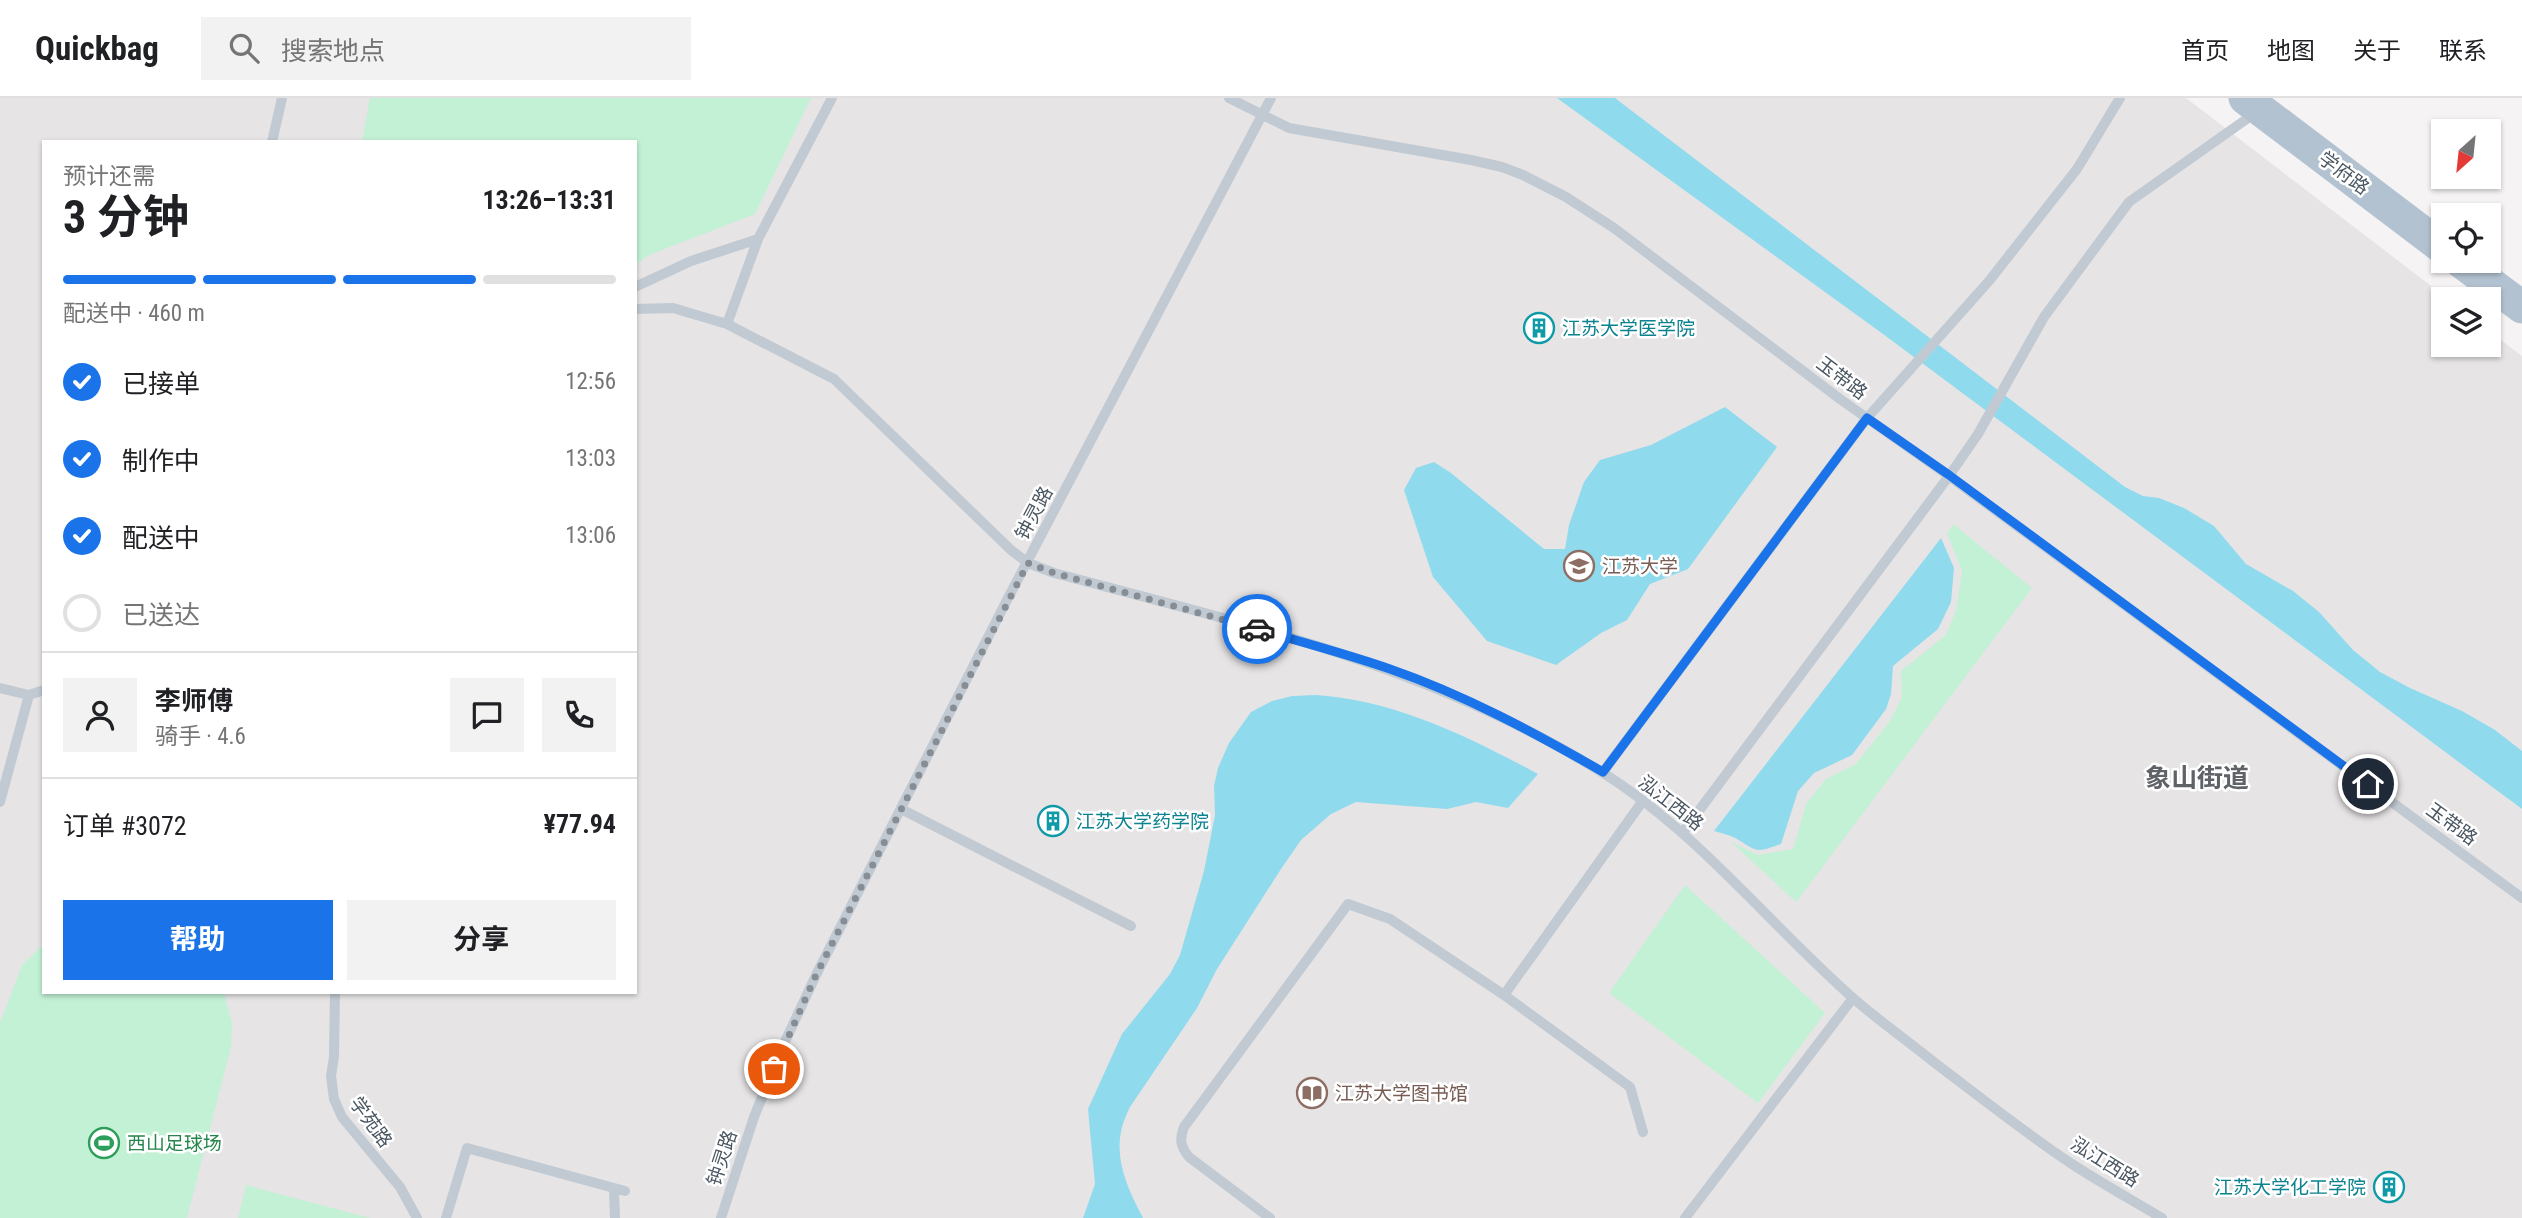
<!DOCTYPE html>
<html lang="zh">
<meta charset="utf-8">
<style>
:root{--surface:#fff;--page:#f2f2f2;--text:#202124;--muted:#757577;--line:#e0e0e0;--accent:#1a73e8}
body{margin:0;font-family:"Roboto Condensed","Noto Sans SC",sans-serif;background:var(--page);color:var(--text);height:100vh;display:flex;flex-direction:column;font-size:26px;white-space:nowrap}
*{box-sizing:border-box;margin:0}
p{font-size:23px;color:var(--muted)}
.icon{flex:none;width:38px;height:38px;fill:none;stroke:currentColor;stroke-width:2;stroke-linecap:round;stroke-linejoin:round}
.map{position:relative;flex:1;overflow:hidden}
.drawer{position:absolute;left:42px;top:42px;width:595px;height:854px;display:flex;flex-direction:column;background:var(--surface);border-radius:0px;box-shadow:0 2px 5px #0004}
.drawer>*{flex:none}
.needle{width:46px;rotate:207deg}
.fabs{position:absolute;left:2431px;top:21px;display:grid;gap:14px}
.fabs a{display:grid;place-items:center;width:70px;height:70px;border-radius:0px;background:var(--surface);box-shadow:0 2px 5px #0004;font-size:35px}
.pin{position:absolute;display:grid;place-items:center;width:60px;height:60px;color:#fff;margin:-30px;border:4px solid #fff;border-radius:50%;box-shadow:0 2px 7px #0007}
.courier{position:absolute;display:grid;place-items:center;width:70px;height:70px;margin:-35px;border:5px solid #1a73e8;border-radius:50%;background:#fff;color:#222;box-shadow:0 2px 9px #0007}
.headline em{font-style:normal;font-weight:700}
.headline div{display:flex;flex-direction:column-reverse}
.headline{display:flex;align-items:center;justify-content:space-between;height:119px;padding:0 21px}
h1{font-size:46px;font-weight:700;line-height:52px}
.bar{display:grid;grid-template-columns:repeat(4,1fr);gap:10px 7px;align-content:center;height:84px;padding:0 21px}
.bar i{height:9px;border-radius:5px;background:var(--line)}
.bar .selected{background:var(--accent)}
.bar p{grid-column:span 4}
.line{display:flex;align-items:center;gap:18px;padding:0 21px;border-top:2px solid var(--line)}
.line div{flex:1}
.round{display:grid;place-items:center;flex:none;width:74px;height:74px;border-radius:0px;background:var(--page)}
ol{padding:0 21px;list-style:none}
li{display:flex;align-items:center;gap:21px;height:77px}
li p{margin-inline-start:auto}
li .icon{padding:7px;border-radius:50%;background:var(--accent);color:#fff;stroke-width:4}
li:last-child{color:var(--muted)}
li i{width:38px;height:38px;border:4px solid var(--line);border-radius:50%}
.button{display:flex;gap:14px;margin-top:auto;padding:14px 21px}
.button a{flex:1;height:80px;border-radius:0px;background:var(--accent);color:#fff;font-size:28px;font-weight:700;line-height:80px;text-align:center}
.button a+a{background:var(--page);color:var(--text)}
header{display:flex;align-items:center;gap:42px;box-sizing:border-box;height:98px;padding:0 35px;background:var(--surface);border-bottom:2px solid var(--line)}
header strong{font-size:33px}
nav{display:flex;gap:38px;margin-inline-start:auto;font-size:24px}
.search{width:490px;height:63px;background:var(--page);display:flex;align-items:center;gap:18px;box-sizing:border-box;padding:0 24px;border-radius:0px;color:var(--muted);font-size:26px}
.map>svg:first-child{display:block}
.education{fill:#e6e4e5;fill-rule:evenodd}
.green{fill:#c3f1d5}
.water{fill:#90daee}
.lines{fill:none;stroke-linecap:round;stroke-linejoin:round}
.service{stroke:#c1cad2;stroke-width:10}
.primary{stroke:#b3c2d1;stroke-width:33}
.done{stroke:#868d94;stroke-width:7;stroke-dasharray:0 12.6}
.route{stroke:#1a73e8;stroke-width:9}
.labels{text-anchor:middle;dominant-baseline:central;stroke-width:5;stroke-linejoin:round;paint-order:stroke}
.street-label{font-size:19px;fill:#4a5661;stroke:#fff}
.culture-label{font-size:19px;fill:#0d838f;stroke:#fff;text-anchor:start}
.education-label{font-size:19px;fill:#785e54;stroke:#fff;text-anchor:start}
.leisure-label{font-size:19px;fill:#27864d;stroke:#fff;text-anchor:start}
.district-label{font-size:26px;font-weight:bold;fill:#5f6368;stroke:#fff}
</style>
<header>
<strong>Quickbag</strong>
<div class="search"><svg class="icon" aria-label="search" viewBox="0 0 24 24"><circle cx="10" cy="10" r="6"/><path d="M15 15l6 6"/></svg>搜索地点</div>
<nav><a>首页</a><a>地图</a><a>关于</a><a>联系</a></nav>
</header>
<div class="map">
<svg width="2522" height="1120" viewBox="0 0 2522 1120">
<rect width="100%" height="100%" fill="#f5f3f3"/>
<!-- education -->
<path class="education" d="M 0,0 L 2186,0 L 2448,201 L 2443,201 L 2443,247 L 2488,247 L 2489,233 L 2522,258 L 2522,677 L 2507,700 L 2522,711 L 2522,1120 L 0,1120 ZM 44,44 L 635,44 L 635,894 L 44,894 Z"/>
<!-- green -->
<path class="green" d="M 370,0 L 811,0 L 755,116 L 649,157 L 635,167 L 635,44 L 362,44 Z
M 1953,426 L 2032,490 L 1796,804 L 1731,744 L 1758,757 L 1793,751 L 1806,706 L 1826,681 L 1856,666 L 1890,623 L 1902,599 L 1901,573 L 1946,537 L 1956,512 L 1962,473 L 1947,435 Z
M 1685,787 L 1825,915 L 1758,1005 L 1609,895 Z
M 44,846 L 44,894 L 224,894 L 232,926 L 231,949 L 187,1120 L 0,1120 L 0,925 L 22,867 Z
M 246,1087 L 370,1120 L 238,1120 Z"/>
<!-- water -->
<path class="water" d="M 1557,0 L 1615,0 L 2125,389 L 2143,398 L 2159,400 L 2184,410 L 2214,428 L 2246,466 L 2293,493 L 2319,514 L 2353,552 L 2380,574 L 2410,590 L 2462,613 L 2495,632 L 2522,653 L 2522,711 L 1883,236 Z
M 1725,309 L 1777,349 L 1688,471 L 1650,486 L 1627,522 L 1601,535 L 1556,567 L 1487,543 L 1433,479 L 1404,392 L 1416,370 L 1434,364 L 1451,375 L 1544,451 L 1565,451 L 1569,427 L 1584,384 L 1600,362 L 1651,347 Z
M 1941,440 L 1954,470 L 1951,504 L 1938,531 L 1893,568 L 1891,596 L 1886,611 L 1852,657 L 1814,675 L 1798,693 L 1781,746 C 1756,755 1758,754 1737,741 C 1730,737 1721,735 1714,733 Z
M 1316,597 C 1395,602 1469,639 1538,676 L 1508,710 L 1476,704 L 1447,711 L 1356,704 L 1331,716 L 1301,742 L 1281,771 L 1217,871 L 1197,910 L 1130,1009 C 1109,1049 1123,1082 1143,1120 L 1083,1120 L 1095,1086 L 1088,1011 L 1122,936 L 1170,876 L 1180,857 L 1204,773 L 1215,717 L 1214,688 L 1218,670 L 1229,645 L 1251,614 L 1272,603 L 1292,598 Z"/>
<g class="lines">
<!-- service -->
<path class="service" d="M 1229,0 L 1289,30 L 1471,62 L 1502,69 L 1523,77 L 1566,99 L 1614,130 L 1840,301 L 1949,378 L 2522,800
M 272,44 L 282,0
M 635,189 L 691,163 L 758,141 L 832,0
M 635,211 L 673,210 L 727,226 L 834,281 L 1011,452 L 1028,465 L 1054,475 C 1242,525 1433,569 1600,673 C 1697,733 1768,825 1853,900 C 1879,923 1908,943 1935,965 C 1980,999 2025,1035 2072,1066 C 2101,1085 2132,1102 2162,1120
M 727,226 L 758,141
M 0,590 L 29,597 L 0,704
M 29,597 L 44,592
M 1603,674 L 1867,320 L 1989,183 L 2077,71 L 2120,0
M 901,711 L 1131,828
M 1683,734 L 1949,378 L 1978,336 L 2044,219 L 2129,104 L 2258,13
M 335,894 L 334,959 L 331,978 L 334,1001 L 342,1019 L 400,1089 L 417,1120
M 1504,897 L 1642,704
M 614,1091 L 615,1120
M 446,1120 L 467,1050 L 625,1093
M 721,1120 L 754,1019 L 783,948 L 816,877 L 1008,500 L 1271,0
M 1270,1120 L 1189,1059 C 1181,1049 1179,1042 1184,1029 L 1348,806 L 1390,821 L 1504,897 L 1630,989 L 1643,1034
M 1685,1120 L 1853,900"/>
<!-- primary -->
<path class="primary" d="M 2245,0 L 2443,150
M 2460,163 L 2522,209"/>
</g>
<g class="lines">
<!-- done -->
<path class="done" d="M 774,971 L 816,877 L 1028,465 L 1054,475 L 1257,531"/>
<!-- route -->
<path class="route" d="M 1257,531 C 1301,544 1347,556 1390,571 C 1465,597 1535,635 1603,674 L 1867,320 L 1949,377 L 2368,686"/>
</g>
<!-- icons -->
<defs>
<g id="building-ring" transform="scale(1.575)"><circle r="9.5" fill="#fff" stroke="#0f9aa8" stroke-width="1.5"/><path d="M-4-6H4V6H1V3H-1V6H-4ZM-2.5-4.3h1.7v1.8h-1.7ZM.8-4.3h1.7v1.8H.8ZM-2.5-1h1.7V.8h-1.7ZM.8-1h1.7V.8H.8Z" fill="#0f9aa8"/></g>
<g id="university-ring" transform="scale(1.575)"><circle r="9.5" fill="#fff" stroke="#8d6e63" stroke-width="1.5"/><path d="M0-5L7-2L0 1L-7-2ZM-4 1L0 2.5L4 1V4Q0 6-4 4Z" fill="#8d6e63"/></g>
<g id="library-ring" transform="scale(1.575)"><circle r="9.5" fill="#fff" stroke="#8d6e63" stroke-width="1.5"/><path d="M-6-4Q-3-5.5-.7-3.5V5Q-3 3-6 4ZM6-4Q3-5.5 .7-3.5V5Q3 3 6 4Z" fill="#8d6e63"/></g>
<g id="stadium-ring" transform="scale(1.575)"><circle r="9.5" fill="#fff" stroke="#2e9e5b" stroke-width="1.5"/><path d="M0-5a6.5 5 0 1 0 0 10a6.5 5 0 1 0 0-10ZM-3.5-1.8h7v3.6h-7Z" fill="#2e9e5b"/></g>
</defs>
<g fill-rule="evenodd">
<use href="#building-ring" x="1539" y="230"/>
<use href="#university-ring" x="1579" y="468"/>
<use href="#building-ring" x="1053" y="723"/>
<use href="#library-ring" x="1312" y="995"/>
<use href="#stadium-ring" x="104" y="1045"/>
<use href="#building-ring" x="2389" y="1089"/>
</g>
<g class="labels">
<!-- street labels -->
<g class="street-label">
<text transform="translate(2344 75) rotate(37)">学府路</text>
<text transform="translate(1842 280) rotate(37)">玉带路</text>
<text transform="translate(1034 415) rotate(-62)">钟灵路</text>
<text transform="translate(1671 705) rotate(38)">泓江西路</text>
<text transform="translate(2452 726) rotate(36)">玉带路</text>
<text transform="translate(371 1024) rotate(54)">学苑路</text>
<text transform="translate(722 1060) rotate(-72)">钟灵路</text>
<text transform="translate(2105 1064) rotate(32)">泓江西路</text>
</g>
<!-- culture labels -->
<g class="culture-label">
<text x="1562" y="230">江苏大学医学院</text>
<text x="1076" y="723">江苏大学药学院</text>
<text x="2366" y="1089" text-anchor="end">江苏大学化工学院</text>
</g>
<!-- education labels -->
<g class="education-label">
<text x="1602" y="468">江苏大学</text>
<text x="1335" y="995">江苏大学图书馆</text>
</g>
<!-- leisure labels -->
<g class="leisure-label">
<text x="127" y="1045">西山足球场</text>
</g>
<!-- district labels -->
<g class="district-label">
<text x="2197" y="680">象山街道</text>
</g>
</g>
</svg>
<div class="fabs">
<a><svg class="needle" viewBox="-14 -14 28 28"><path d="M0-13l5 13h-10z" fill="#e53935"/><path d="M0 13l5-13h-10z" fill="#757577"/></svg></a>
<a><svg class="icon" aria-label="locate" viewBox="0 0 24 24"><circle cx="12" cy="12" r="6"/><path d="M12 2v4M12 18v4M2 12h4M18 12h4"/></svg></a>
<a><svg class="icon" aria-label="layers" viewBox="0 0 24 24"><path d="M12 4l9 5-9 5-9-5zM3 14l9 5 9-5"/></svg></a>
</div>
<div class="pin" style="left:774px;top:971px;background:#ea580c"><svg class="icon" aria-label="bag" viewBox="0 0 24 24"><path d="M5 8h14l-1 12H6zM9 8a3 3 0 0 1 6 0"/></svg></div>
<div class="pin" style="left:2368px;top:686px;background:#1f2937"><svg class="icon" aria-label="home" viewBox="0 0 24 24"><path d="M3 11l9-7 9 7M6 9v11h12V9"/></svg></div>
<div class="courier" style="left:1257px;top:531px"><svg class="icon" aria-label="car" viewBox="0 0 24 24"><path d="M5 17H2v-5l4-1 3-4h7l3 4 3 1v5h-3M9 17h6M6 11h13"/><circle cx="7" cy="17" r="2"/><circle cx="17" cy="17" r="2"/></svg></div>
<section class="drawer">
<div class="headline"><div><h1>3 分钟</h1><p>预计还需</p></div><em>13:26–13:31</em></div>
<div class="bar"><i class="selected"></i><i class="selected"></i><i class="selected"></i><i></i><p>配送中 · 460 m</p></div>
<ol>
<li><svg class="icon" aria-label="check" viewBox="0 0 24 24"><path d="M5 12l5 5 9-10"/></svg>已接单<p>12:56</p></li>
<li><svg class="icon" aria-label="check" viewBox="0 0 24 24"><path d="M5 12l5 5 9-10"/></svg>制作中<p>13:03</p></li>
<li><svg class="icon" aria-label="check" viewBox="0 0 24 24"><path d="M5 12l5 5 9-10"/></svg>配送中<p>13:06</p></li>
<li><i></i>已送达</li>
</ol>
<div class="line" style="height:126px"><a class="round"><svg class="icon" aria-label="person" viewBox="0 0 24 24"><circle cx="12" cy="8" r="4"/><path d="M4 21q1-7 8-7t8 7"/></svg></a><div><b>李师傅</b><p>骑手 · 4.6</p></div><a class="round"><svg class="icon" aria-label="chat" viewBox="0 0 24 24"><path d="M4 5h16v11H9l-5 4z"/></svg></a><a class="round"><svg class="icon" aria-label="phone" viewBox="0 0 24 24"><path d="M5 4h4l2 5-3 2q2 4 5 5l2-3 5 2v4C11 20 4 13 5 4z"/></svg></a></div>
<div class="line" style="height:91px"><div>订单 #3072</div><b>¥77.94</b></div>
<div class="button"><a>帮助</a><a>分享</a></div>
</section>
</div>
